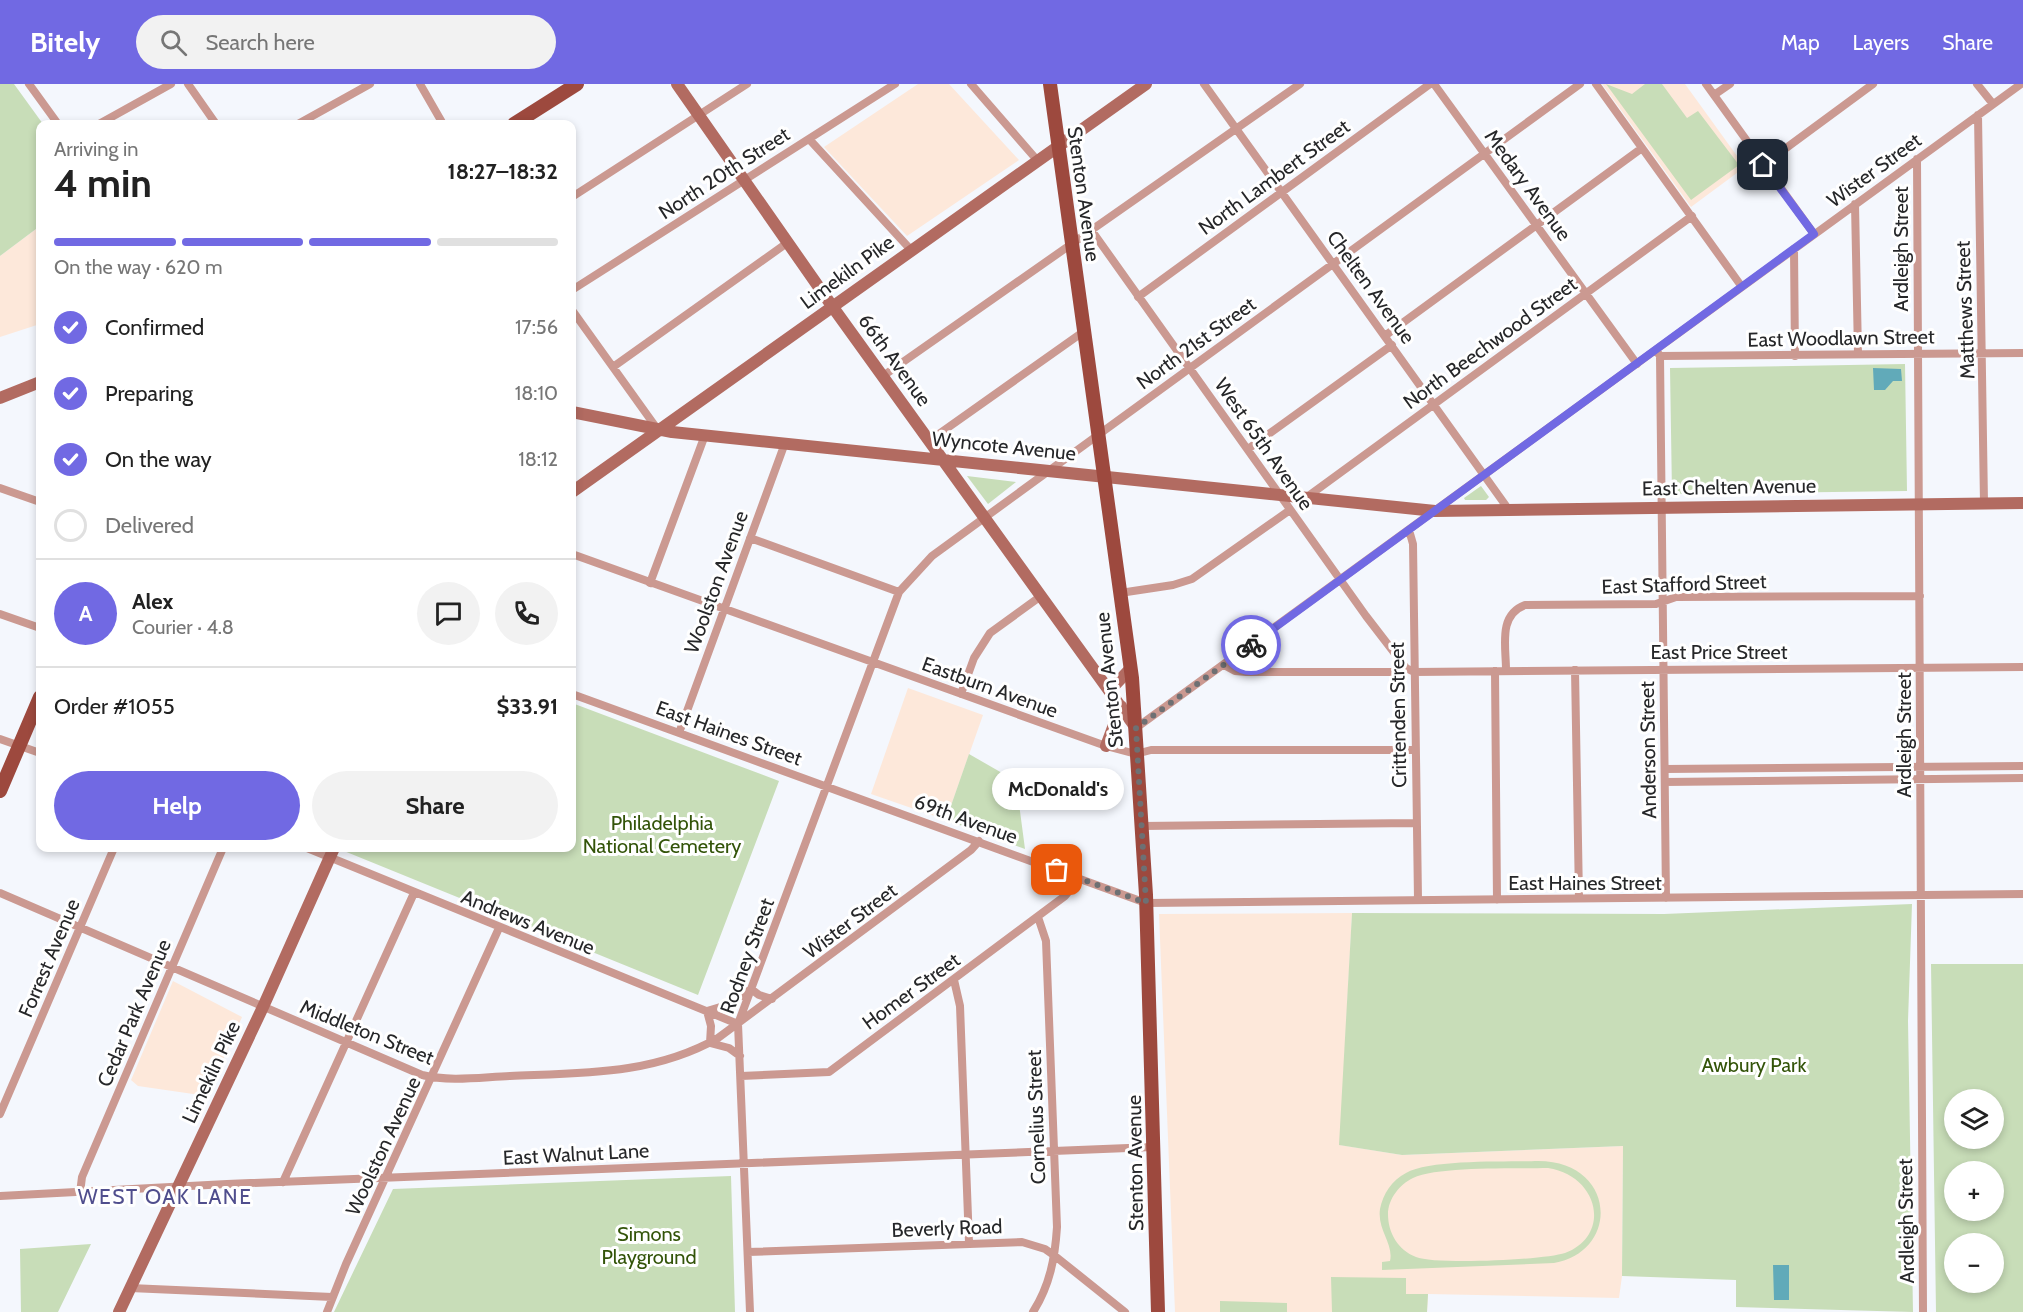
<!DOCTYPE html>
<meta charset="utf-8">
<style>
:root{--surface:#fff;--page:#f2f2f2;--text:#222;--muted:#767676;--line:#e0e0e0;--accent:#7169e3}
body{margin:0;font-family:Cabin,sans-serif;background:var(--page);color:var(--text);height:100vh;display:flex;flex-direction:column;font-size:22px;white-space:nowrap}
*{box-sizing:border-box;margin:0}
p{font-size:20px;color:var(--muted)}
.icon{flex:none;width:33px;height:33px;fill:none;stroke:currentColor;stroke-width:2;stroke-linecap:round;stroke-linejoin:round}
.map{position:relative;flex:1;overflow:hidden}
.side{position:absolute;left:36px;top:36px;width:540px;height:732px;display:flex;flex-direction:column;background:var(--surface);border-radius:12px;box-shadow:0 3px 9px #0003}
.side>*{flex:none}
.fabs{position:absolute;left:1944px;top:1005px;display:grid;gap:12px}
.fabs a{display:grid;place-items:center;width:60px;height:60px;border-radius:50%;background:var(--surface);box-shadow:0 3px 9px #0003;font-size:30px}
.pin{position:absolute;display:grid;place-items:center;width:51px;height:51px;color:#fff;margin:-26px;border-radius:12px;box-shadow:0 3px 9px #0006}
.courier{position:absolute;display:grid;place-items:center;width:60px;height:60px;margin:-30px;border:4px solid #7169e3;border-radius:50%;background:#fff;color:#222;box-shadow:0 2px 8px #0007}
.bubble{position:absolute;height:42px;border-radius:21px;background:var(--surface);box-shadow:0 3px 9px #0003;font-size:20px;font-weight:700;line-height:42px;text-align:center}
.head em{font-style:normal;font-weight:700}
.head div{display:flex;flex-direction:column-reverse}
.head{display:flex;align-items:center;justify-content:space-between;height:102px;padding:0 18px}
h1{font-size:39px;font-weight:700;line-height:45px}
.bar{display:grid;grid-template-columns:repeat(4,1fr);gap:9px 6px;align-content:center;height:72px;padding:0 18px}
.bar i{height:8px;border-radius:4px;background:var(--line)}
.bar .selected{background:var(--accent)}
.bar p{grid-column:span 4}
.line{display:flex;align-items:center;gap:15px;padding:0 18px;border-top:2px solid var(--line)}
.line div{flex:1}
.round{display:grid;place-items:center;flex:none;width:63px;height:63px;border-radius:32px;background:var(--page)}
ol{padding:0 18px;list-style:none}
li{display:flex;align-items:center;gap:18px;height:66px}
li p{margin-inline-start:auto}
li .icon{padding:6px;border-radius:50%;background:var(--accent);color:#fff;stroke-width:4}
li:last-child{color:var(--muted)}
li i{width:33px;height:33px;border:3px solid var(--line);border-radius:50%}
.action{display:flex;gap:12px;margin-top:auto;padding:12px 18px}
.action a{flex:1;height:69px;border-radius:36px;background:var(--accent);color:#fff;font-size:24px;font-weight:700;line-height:69px;text-align:center}
.action a+a{background:var(--page);color:var(--text)}
header{display:flex;align-items:center;gap:36px;box-sizing:border-box;height:84px;padding:0 30px;background:var(--accent);color:#fff}
header strong{font-size:28px}
nav{display:flex;gap:33px;margin-inline-start:auto;font-size:21px}
.search{width:420px;height:54px;background:var(--page);display:flex;align-items:center;gap:15px;box-sizing:border-box;padding:0 21px;border-radius:33px;color:var(--muted);font-size:22px}
.map>svg:first-child{display:block}
.education{fill:#fde8da}
.green{fill:#c8ddb8;fill-rule:evenodd}
.water{fill:#61aab9}
.lines{fill:none;stroke-linecap:round;stroke-linejoin:round}
.street{stroke:#cb9991;stroke-width:8}
.secondary{stroke:#b26b61;stroke-width:12}
.primary{stroke:#9d493e;stroke-width:14}
.done{stroke:#6e7073;stroke-width:6;stroke-dasharray:0 10.8}
.route{stroke:#7169e3;stroke-width:8}
.labels{text-anchor:middle;dominant-baseline:central;stroke-width:6;stroke-linejoin:round;paint-order:stroke}
.street-label{font-size:20px;fill:#262729;stroke:#fff}
.park-label{font-size:20px;fill:#335409;stroke:#fff}
.neighbourhood-label{font-size:21px;letter-spacing:1.5px;fill:#504e8d;stroke:#fff}
</style>
<header>
<strong>Bitely</strong>
<div class="search"><svg class="icon" aria-label="search" viewBox="0 0 24 24"><circle cx="10" cy="10" r="6"/><path d="M15 15l6 6"/></svg>Search here</div>
<nav><a>Map</a><a>Layers</a><a>Share</a></nav>
</header>
<div class="map">
<svg width="2023" height="1228" viewBox="0 0 2023 1228">
<rect width="100%" height="100%" fill="#f4f7fd"/>
<!-- education -->
<path class="education" d="M 918,0 L 949,0 L 1019,76 L 907,152 L 824,63 Z
M 1602,0 L 1685,0 L 1745,83 L 1691,123 Z
M 40,142 L 40,240 L 0,253 L 0,172 Z
M 908,604 L 983,631 L 946,736 L 871,710 Z
M 1352,829 L 1340,1061 L 1402,1071 L 1623,1062 L 1622,1192 L 1619,1214 L 1428,1210 L 1427,1228 L 1175,1228 L 1159,830 Z
M 173,897 L 242,933 L 207,1012 L 138,1002 L 131,996 Z"/>
<!-- green -->
<path class="green" d="M 0,0 L 14,0 L 43,40 L 40,40 L 40,142 L 0,172 Z
M 1606,0 L 1632,10 L 1645,0 L 1662,0 L 1687,34 L 1698,27 L 1739,81 L 1691,116 Z
M 1905,280 L 1907,407 L 1672,410 L 1670,284 Z
M 967,392 L 1016,398 L 988,420 Z
M 1481,402 L 1489,413 L 1486,416 L 1465,416 L 1464,414 Z
M 572,619 L 779,697 L 698,911 L 344,767 L 346,764 L 572,764 Z
M 969,670 L 1016,697 L 1025,765 L 946,736 Z
M 1912,820 L 1908,937 L 1913,1228 L 1736,1223 L 1736,1196 L 1622,1192 L 1623,1062 L 1402,1071 L 1339,1061 L 1352,829 L 1664,830 Z
M 1931,880 L 2023,880 L 2023,1228 L 1936,1228 ZM 1954,1016 L 1994,1016 L 1994,1054 L 1954,1054 ZM 1954,1088 L 1994,1088 L 1994,1126 L 1954,1126 ZM 1954,1160 L 1994,1160 L 1994,1198 L 1954,1198 Z
M 1538,1077 C 1616,1077 1621,1167 1554,1179 L 1382,1186 L 1382,1178 L 1390,1177 C 1394,1160 1377,1146 1380,1125 C 1383,1110 1392,1096 1406,1089 C 1430,1075 1507,1078 1538,1077 ZM 1548,1084 C 1599,1092 1612,1151 1565,1169 C 1544,1176 1435,1181 1416,1173 C 1398,1166 1388,1149 1388,1130 C 1388,1115 1400,1100 1413,1094 C 1438,1082 1517,1085 1548,1084 Z
M 731,1092 L 735,1228 L 334,1228 L 393,1105 Z
M 91,1160 L 58,1228 L 21,1228 L 20,1165 Z
M 1331,1193 L 1406,1194 L 1406,1210 L 1428,1210 L 1427,1228 L 1332,1228 Z
M 1220,1217 L 1287,1219 L 1287,1228 L 1220,1228 Z"/>
<!-- water -->
<path class="water" d="M 1873,284 L 1901,285 L 1902,297 L 1893,297 L 1885,306 L 1874,306 Z
M 1773,1181 L 1789,1181 L 1789,1216 L 1774,1216 Z"/>
<g class="lines">
<!-- street -->
<path class="street" d="M 29,0 L 58,40
M 188,0 L 216,40
M 420,0 L 443,40
M 971,0 L 1037,76
M 1204,0 L 1509,426
M 1434,0 L 1637,280
M 1596,0 L 1742,203
M 1706,0 L 1814,150
M 1977,0 L 1993,20
M 1714,11 L 1730,0
M 1978,31 L 1984,419
M 99,40 L 171,0
M 298,40 L 370,0
M 809,55 L 911,166
M 1917,75 L 1923,1228
M 1763,81 L 1873,0
M 572,113 L 747,0
M 1855,120 L 1858,269
M 1092,147 L 1366,532 L 1406,584 L 1414,588 L 2023,583
M 1794,165 L 1795,272
M 572,206 L 895,0
M 1138,213 L 1430,0
M 572,226 L 658,346
M 1386,251 L 1642,64
M 1656,266 L 1660,272 L 1666,814
M 1660,272 L 2023,269
M 613,283 L 787,159
M 883,292 L 1300,0
M 929,357 L 1083,248
M 1248,365 L 1392,261
M 0,404 L 40,418
M 1307,413 L 1692,132
M 1409,446 L 1413,460 L 1418,815
M 750,454 L 899,508
M 572,470 L 1106,662 L 1136,670 L 1151,666 L 1415,666
M 650,499 L 705,351
M 1120,509 L 1173,501 L 1192,495 L 1290,426
M 0,530 L 40,544
M 1224,581 L 1235,587 L 1246,588 L 1393,588 L 1406,584
M 1506,586 C 1506,562 1498,531 1525,521 L 1656,520 L 1676,513 L 1920,512
M 1575,586 L 1579,814
M 1495,587 L 1497,816
M 572,610 L 1146,819 L 2023,810
M 961,610 L 974,574 L 990,549 L 1041,512
M 1136,644 L 2021,0
M 679,649 L 785,359
M 0,655 L 40,669
M 1665,685 L 2023,682
M 1665,698 L 2023,694
M 1142,742 L 1416,739
M 307,764 L 738,940
M 0,809 L 422,991 C 450,998 482,993 510,992 C 582,989 653,991 718,954 L 971,766 L 979,757
M 954,896 L 960,922 L 969,1159
M 740,972 L 729,964 L 710,959 L 711,942 L 707,927 L 727,921 L 751,905 L 759,911 L 772,915
M 741,992 L 829,988 L 1065,812 L 1079,795
M 0,1030 L 114,764
M 283,1098 L 414,809
M 80,1109 L 82,1093 L 223,764
M 0,1112 L 227,1100 L 1153,1063
M 748,1168 L 1022,1158 L 1045,1165 L 1055,1172 L 1125,1228
M 130,1204 L 332,1213
M 327,1228 L 346,1180 L 499,844
M 750,1228 L 738,940 L 899,508 L 932,472 L 1580,0
M 1033,1228 C 1050,1201 1055,1174 1057,1143 L 1046,857 L 1038,833"/>
<!-- secondary -->
<path class="secondary" d="M 677,0 L 832,222 L 1136,644
M 0,314 L 40,298
M 572,328 L 672,348 L 1435,427 L 2023,419
M 572,408 L 1146,0
M 1107,602 L 1114,602 L 1131,584
M 1106,662 L 1121,622
M 119,1228 L 263,923 L 334,764"/>
<!-- primary -->
<path class="primary" d="M 1050,0 L 1132,594 L 1146,811 L 1158,1228
M 514,40 L 577,0
M 0,707 L 40,613"/>
</g>
<g class="lines">
<!-- done -->
<path class="done" d="M 1057,786 L 1146,819 L 1136,644 L 1251,561"/>
<!-- route -->
<path class="route" d="M 1251,561 L 1814,150 L 1763,81"/>
</g>
<g class="labels">
<!-- street labels -->
<g class="street-label">
<text transform="translate(1874 86) rotate(-36)">Wister Street</text>
<text transform="translate(724 89) rotate(-33)">North 20th Street</text>
<text transform="translate(1274 93) rotate(-36)">North Lambert Street</text>
<text transform="translate(1528 101) rotate(54)">Medary Avenue</text>
<text transform="translate(1084 110) rotate(82)">Stenton Avenue</text>
<text transform="translate(1901 165) rotate(-90)">Ardleigh Street</text>
<text transform="translate(847 188) rotate(-36)">Limekiln Pike</text>
<text transform="translate(1371 203) rotate(54)">Chelten Avenue</text>
<text transform="translate(1965 226) rotate(-92)">Matthews Street</text>
<text transform="translate(1841 254) rotate(-1)">East Woodlawn Street</text>
<text transform="translate(1196 259) rotate(-36)">North 21st Street</text>
<text transform="translate(1490 259) rotate(-36)">North Beechwood Street</text>
<text transform="translate(895 276) rotate(54)">66th Avenue</text>
<text transform="translate(1264 360) rotate(55)">West 65th Avenue</text>
<text transform="translate(1004 362) rotate(6)">Wyncote Avenue</text>
<text transform="translate(1729 403) rotate(-1)">East Chelten Avenue</text>
<text transform="translate(716 498) rotate(-70)">Woolston Avenue</text>
<text transform="translate(1684 500) rotate(-2)">East Stafford Street</text>
<text x="1719" y="568">East Price Street</text>
<text transform="translate(1109 596) rotate(-96)">Stenton Avenue</text>
<text transform="translate(990 603) rotate(20)">Eastburn Avenue</text>
<text transform="translate(1398 631) rotate(-91)">Crittenden Street</text>
<text transform="translate(729 649) rotate(20)">East Haines Street</text>
<text transform="translate(1904 651) rotate(-90)">Ardleigh Street</text>
<text transform="translate(1648 666) rotate(-91)">Anderson Street</text>
<text transform="translate(966 735) rotate(20)">69th Avenue</text>
<text x="1585" y="799">East Haines Street</text>
<text transform="translate(850 837) rotate(-37)">Wister Street</text>
<text transform="translate(528 838) rotate(22)">Andrews Avenue</text>
<text transform="translate(747 872) rotate(-70)">Rodney Street</text>
<text transform="translate(49 874) rotate(-67)">Forrest Avenue</text>
<text transform="translate(911 907) rotate(-36)">Homer Street</text>
<text transform="translate(134 929) rotate(-67)">Cedar Park Avenue</text>
<text transform="translate(367 948) rotate(22)">Middleton Street</text>
<text transform="translate(211 988) rotate(-65)">Limekiln Pike</text>
<text transform="translate(1036 1033) rotate(-92)">Cornelius Street</text>
<text transform="translate(383 1062) rotate(-65)">Woolston Avenue</text>
<text transform="translate(576 1070) rotate(-3)">East Walnut Lane</text>
<text transform="translate(1135 1079) rotate(-91)">Stenton Avenue</text>
<text transform="translate(1906 1137) rotate(-91)">Ardleigh Street</text>
<text transform="translate(947 1144) rotate(-2)">Beverly Road</text>
</g>
<!-- park labels -->
<g class="park-label">
<text x="662" y="739">Philadelphia<tspan x="662" dy="23">National Cemetery</tspan></text>
<text x="1754" y="981">Awbury Park</text>
<text x="649" y="1150">Simons<tspan x="649" dy="23">Playground</tspan></text>
</g>
<!-- neighbourhood labels -->
<g class="neighbourhood-label">
<text x="165" y="1112">WEST OAK LANE</text>
</g>
</g>
</svg>
<div class="fabs">
<a><svg class="icon" aria-label="layers" viewBox="0 0 24 24"><path d="M12 4l9 5-9 5-9-5zM3 14l9 5 9-5"/></svg></a>
<a>+</a>
<a>−</a>
</div>
<div class="pin" style="left:1057px;top:786px;background:#ea580c"><svg class="icon" aria-label="bag" viewBox="0 0 24 24"><path d="M5 8h14l-1 12H6zM9 8a3 3 0 0 1 6 0"/></svg></div>
<div class="pin" style="left:1763px;top:81px;background:#1f2937"><svg class="icon" aria-label="home" viewBox="0 0 24 24"><path d="M3 11l9-7 9 7M6 9v11h12V9"/></svg></div>
<div class="courier" style="left:1251px;top:561px"><svg class="icon" aria-label="bike" viewBox="0 0 24 24"><circle cx="6" cy="16" r="4"/><circle cx="18" cy="16" r="4"/><path d="M6 16l4-8h5l3 8M10 8l3 8H6M13 5h3"/></svg></div>
<div class="bubble" style="left:992px;top:684px;width:132px">McDonald's</div>
<section class="side">
<div class="head"><div><h1>4 min</h1><p>Arriving in</p></div><em>18:27–18:32</em></div>
<div class="bar"><i class="selected"></i><i class="selected"></i><i class="selected"></i><i></i><p>On the way · 620 m</p></div>
<ol>
<li><svg class="icon" aria-label="check" viewBox="0 0 24 24"><path d="M5 12l5 5 9-10"/></svg>Confirmed<p>17:56</p></li>
<li><svg class="icon" aria-label="check" viewBox="0 0 24 24"><path d="M5 12l5 5 9-10"/></svg>Preparing<p>18:10</p></li>
<li><svg class="icon" aria-label="check" viewBox="0 0 24 24"><path d="M5 12l5 5 9-10"/></svg>On the way<p>18:12</p></li>
<li><i></i>Delivered</li>
</ol>
<div class="line" style="height:108px"><b class="round" style="background:var(--accent);color:#fff">A</b><div><b>Alex</b><p>Courier · 4.8</p></div><a class="round"><svg class="icon" aria-label="chat" viewBox="0 0 24 24"><path d="M4 5h16v11H9l-5 4z"/></svg></a><a class="round"><svg class="icon" aria-label="phone" viewBox="0 0 24 24"><path d="M5 4h4l2 5-3 2q2 4 5 5l2-3 5 2v4C11 20 4 13 5 4z"/></svg></a></div>
<div class="line" style="height:78px"><div>Order #1055</div><b>$33.91</b></div>
<div class="action"><a>Help</a><a>Share</a></div>
</section>
</div>
